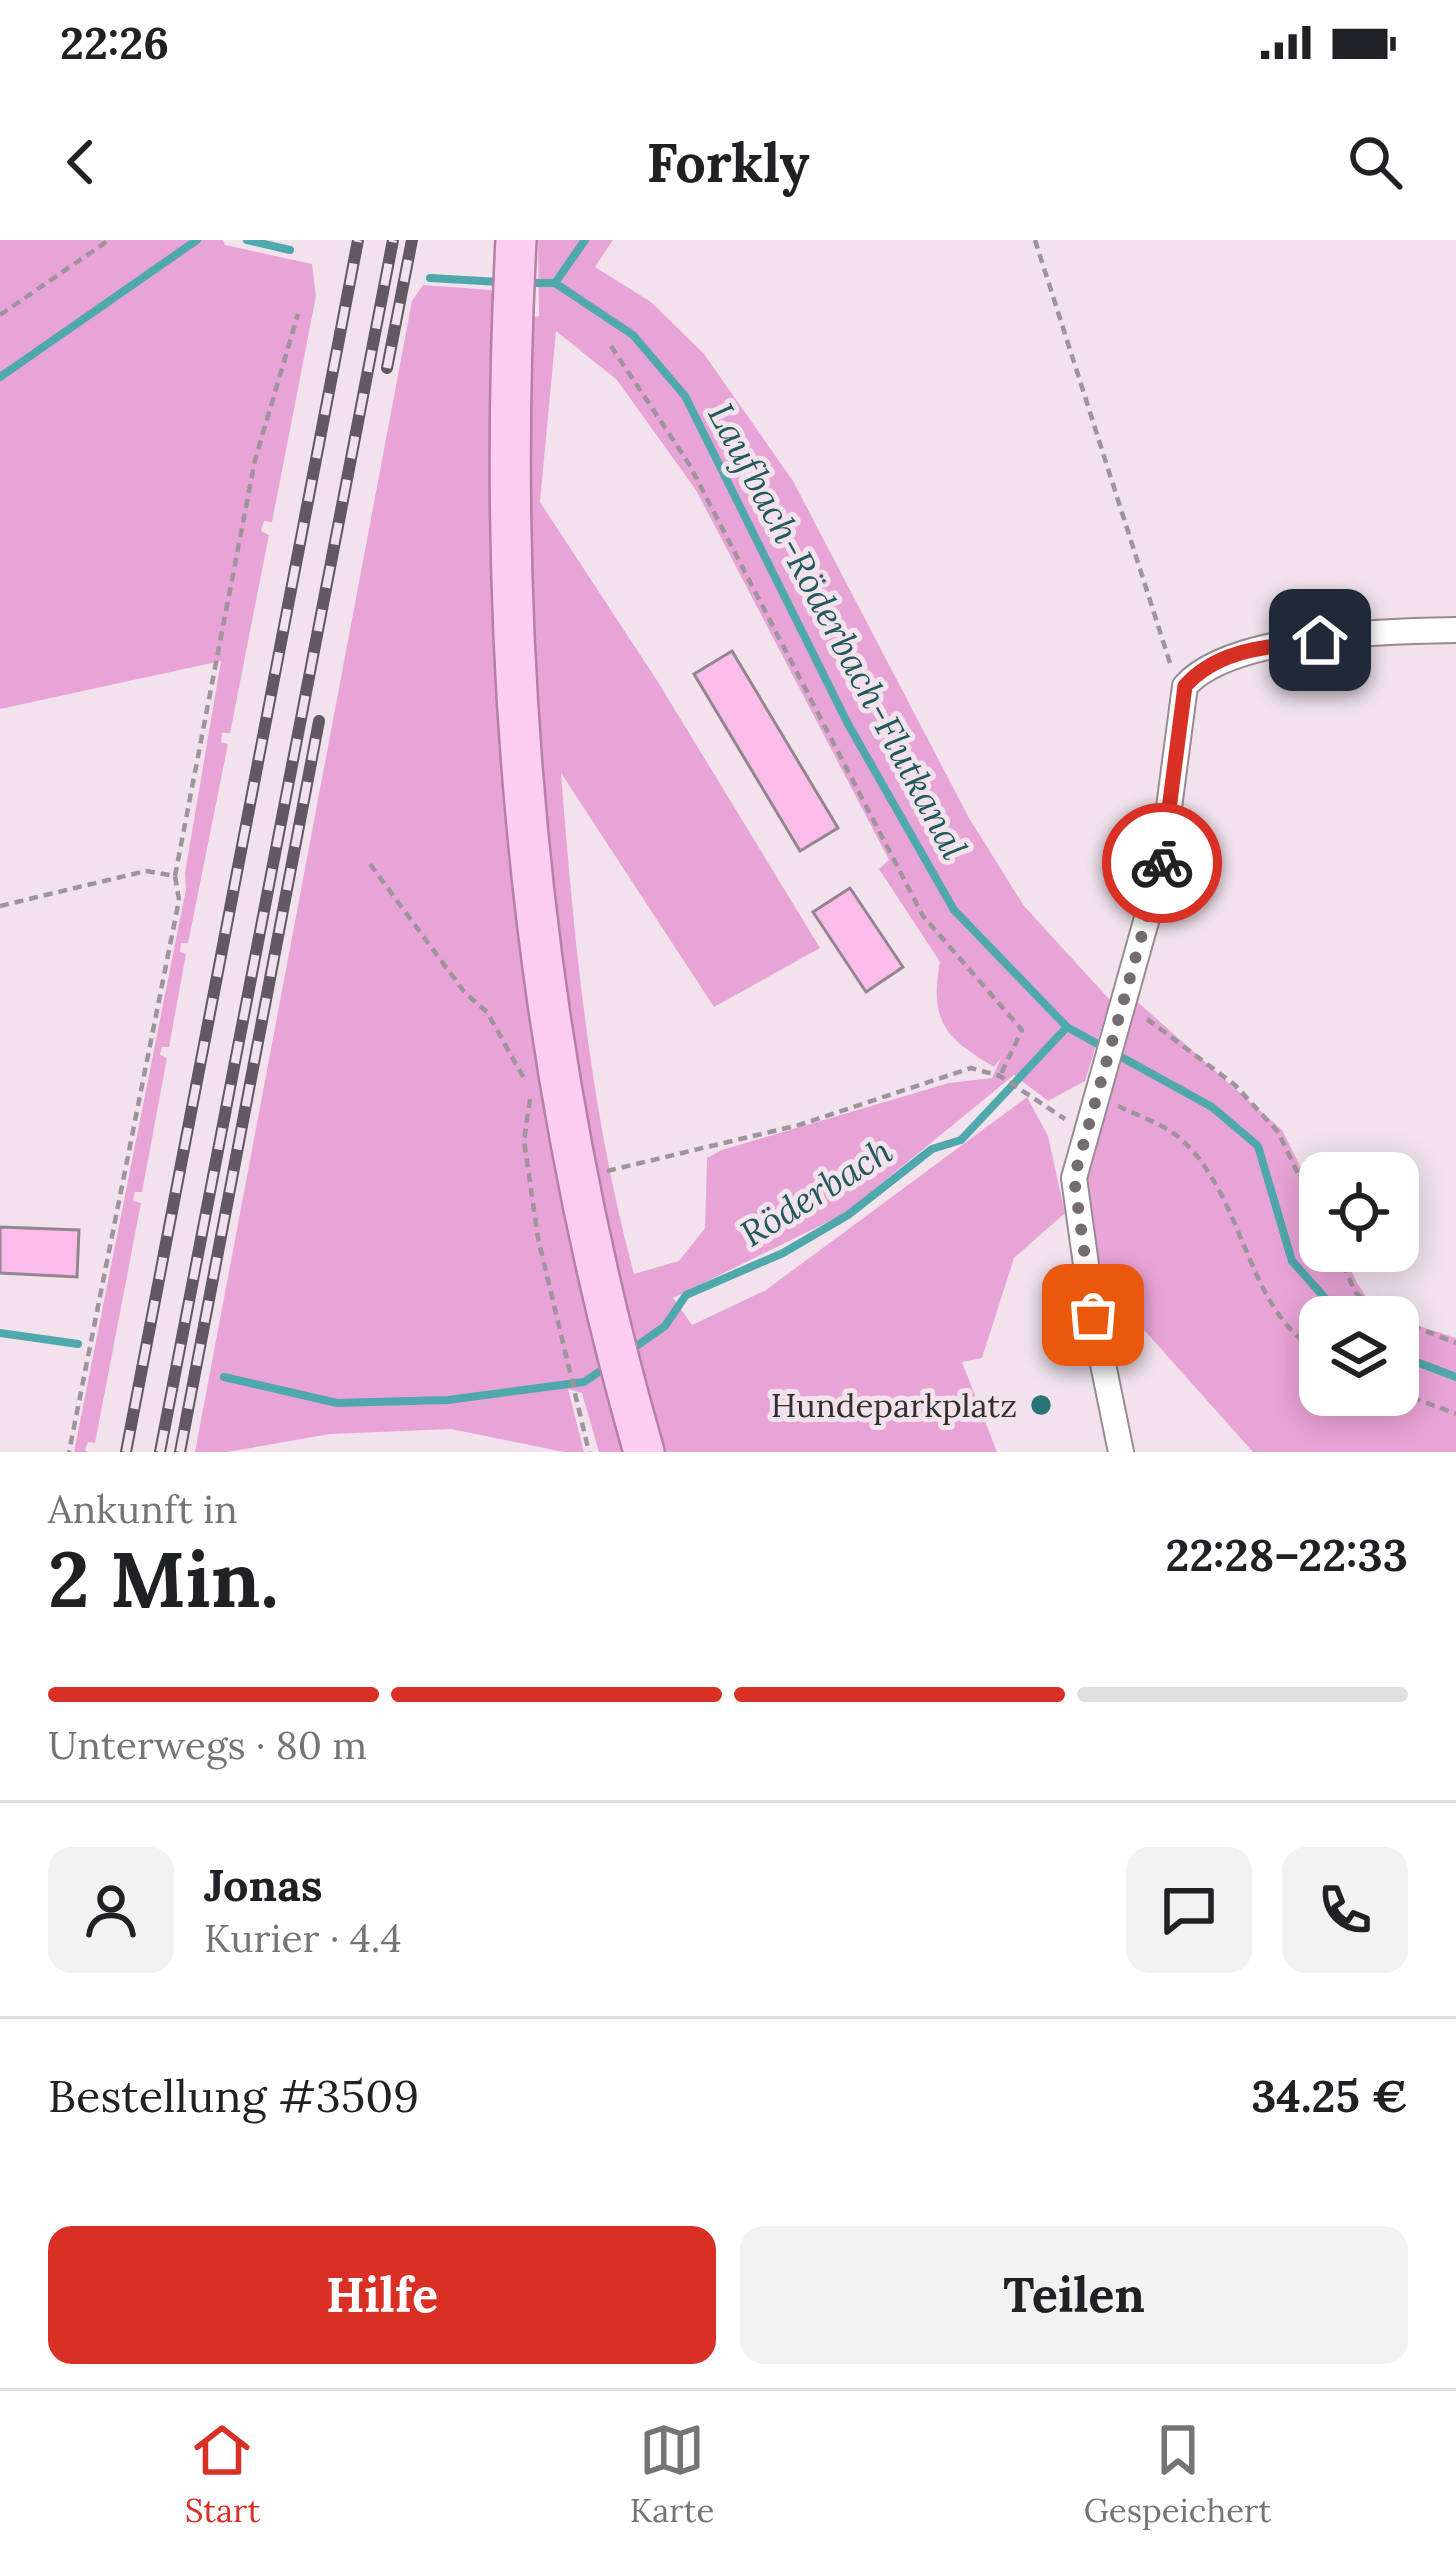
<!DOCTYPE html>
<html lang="de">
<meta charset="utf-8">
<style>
:root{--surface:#fff;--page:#f2f2f2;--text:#202124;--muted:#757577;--line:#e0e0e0;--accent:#d93025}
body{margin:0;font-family:Lora,serif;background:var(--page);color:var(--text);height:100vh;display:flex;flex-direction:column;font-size:45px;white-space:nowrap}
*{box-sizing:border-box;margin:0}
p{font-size:39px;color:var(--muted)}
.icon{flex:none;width:66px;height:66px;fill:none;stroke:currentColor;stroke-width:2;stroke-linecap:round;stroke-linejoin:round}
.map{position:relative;height:1212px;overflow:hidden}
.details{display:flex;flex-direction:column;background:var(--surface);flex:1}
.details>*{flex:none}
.fabs{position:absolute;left:1299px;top:912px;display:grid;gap:24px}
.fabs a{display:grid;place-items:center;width:120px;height:120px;border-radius:24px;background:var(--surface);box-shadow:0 6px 30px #0003;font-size:60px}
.pin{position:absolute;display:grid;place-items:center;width:102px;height:102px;color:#fff;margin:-51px;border-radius:24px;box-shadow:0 6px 18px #0006}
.courier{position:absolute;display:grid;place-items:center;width:120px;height:120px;margin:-60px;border:9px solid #d93025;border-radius:50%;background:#fff;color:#222;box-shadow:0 3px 15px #0007}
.overview em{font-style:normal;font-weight:800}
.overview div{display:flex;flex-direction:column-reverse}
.overview{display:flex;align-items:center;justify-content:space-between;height:204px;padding:0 48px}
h1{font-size:78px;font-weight:800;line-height:90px}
.bar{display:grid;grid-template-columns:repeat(4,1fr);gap:18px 12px;align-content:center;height:144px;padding:0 48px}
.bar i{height:15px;border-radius:9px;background:var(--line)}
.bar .selected{background:var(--accent)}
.bar p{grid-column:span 4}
.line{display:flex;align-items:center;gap:30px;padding:0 48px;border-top:3px solid var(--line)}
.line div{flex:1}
.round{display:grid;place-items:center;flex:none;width:126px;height:126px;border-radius:24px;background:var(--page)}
.cta{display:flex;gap:24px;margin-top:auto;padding:24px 48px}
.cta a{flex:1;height:138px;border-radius:24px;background:var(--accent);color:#fff;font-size:48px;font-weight:800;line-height:138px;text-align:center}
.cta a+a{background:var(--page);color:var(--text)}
.status{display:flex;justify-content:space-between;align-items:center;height:84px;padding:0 60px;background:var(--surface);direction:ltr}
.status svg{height:33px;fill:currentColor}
header{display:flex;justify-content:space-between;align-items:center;height:156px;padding:0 48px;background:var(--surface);font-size:54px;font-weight:800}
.tab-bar{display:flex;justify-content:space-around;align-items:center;height:168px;border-top:3px solid var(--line);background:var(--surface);font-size:33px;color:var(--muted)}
.tab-bar a{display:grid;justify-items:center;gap:6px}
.tab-bar .selected{color:var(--accent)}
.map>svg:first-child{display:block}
.green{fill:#e9a4d7;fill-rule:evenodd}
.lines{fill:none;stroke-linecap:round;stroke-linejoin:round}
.stream{stroke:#4fa8ab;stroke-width:8}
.building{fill:#fabdea;stroke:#948690;stroke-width:3}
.minor-casing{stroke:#988b94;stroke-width:28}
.primary-casing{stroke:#b580a7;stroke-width:44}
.path{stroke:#9e949b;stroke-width:4.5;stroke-dasharray:9 6;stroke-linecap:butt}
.minor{stroke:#fff;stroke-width:24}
.primary{stroke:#fdcdf0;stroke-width:39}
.rail-casing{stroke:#61595f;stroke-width:12}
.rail{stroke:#f1e2ec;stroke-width:8;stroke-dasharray:22;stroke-linecap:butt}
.done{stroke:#756c72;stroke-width:12;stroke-dasharray:0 21.6}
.route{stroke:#d93025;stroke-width:15}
.poi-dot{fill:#2a7475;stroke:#f1e2ec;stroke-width:4.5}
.labels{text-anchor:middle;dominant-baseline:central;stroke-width:10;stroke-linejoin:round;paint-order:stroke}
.poi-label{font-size:33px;fill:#322d31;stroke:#f1e2ec;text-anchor:end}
.water-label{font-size:36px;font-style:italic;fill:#22595a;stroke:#f1e2ec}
</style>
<div class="status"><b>22:26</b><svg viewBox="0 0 49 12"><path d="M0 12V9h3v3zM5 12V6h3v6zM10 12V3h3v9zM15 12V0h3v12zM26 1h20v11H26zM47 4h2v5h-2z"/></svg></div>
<header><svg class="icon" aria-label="back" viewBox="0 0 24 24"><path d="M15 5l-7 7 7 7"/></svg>Forkly<svg class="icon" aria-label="search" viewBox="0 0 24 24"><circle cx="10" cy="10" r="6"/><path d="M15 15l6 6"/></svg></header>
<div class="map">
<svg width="1456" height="1212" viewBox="0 0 1456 1212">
<rect width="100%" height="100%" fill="#f1e2ec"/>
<!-- green -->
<path class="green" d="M 0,0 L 223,0 L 225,5 L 312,24 L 316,56 L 272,282 L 264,281 L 261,291 L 269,295 L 230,493 L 222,493 L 221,502 L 228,504 L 188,703 L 181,703 L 180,712 L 186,714 L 169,807 L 162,807 L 160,815 L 167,818 L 142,952 L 135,952 L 133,961 L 141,963 L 95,1203 L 88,1202 L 85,1210 L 88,1212 L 74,1212 L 186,649 L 185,633 L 221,421 L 0,469 Z
M 538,0 L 613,0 L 595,27 L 651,62 L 704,114 L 793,241 L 969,578 L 1024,666 L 1110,760 L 1085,841 L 1048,861 L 1014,835 L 844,974 L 673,1058 L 692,1085 L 766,1050 L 1027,857 L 1048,896 L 1065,973 L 1014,1018 L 982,1118 L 962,1122 L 997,1212 L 662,1212 L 606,992 L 564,771 L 540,569 L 527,364 L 529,78 L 539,76 ZM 556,91 L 617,140 L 696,250 L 889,620 L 879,629 L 940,722 C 929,781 945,798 994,827 L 1001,818 L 992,838 L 949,843 L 722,910 L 707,918 L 705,988 L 679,1021 L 634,1034 C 590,871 574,700 561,533 L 714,767 L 820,708 L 658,442 L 540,262 Z
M 423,45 L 491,50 L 496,73 L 495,256 L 626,1212 L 599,1212 L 582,1153 L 568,1149 L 584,1212 L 564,1212 L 451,1189 L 330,1194 L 227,1212 L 195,1212 L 412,61 Z
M 1133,758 L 1282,890 L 1320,966 L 1320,1011 L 1342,1011 C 1354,1036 1365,1067 1393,1077 L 1320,1077 L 1320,1155 L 1398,1155 L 1398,1079 L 1456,1098 L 1456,1212 L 1253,1212 L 1095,1035 L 1085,958 L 1087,915 Z"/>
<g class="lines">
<!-- stream -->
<path class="stream" d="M 247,0 L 290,10
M 430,38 L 500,42
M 527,43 L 555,43
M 555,43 L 633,95 L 685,156 L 848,484 L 954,670 L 1067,787 L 1212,867 L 1258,906 L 1292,1021 L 1342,1077
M 555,43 L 585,0
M 0,137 L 197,0
M 0,1093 L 78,1104
M 631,1110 L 665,1086 L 686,1055 L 783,1013 L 848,975 L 932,909 L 961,900 L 1067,787
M 1398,1115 L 1456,1137
M 224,1137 L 337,1163 L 448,1160 L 584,1142 L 609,1125"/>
</g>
<!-- building -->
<path class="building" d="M 732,411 L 838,588 L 800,611 L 694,434 Z
M 850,648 L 903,727 L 866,752 L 813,672 Z
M 0,987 L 79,990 L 77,1037 L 0,1033 Z"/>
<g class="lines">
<!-- minor casing -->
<g class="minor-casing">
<path id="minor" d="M 1121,1212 L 1093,1075 L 1074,938 L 1161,628 L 1185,446 C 1231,394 1388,391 1456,390"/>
</g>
<!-- primary casing -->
<g class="primary-casing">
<path id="primary" d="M 516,0 C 495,408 531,819 644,1212"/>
</g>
<!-- path -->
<path class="path" d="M 1035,0 L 1170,423
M 0,75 L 109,0
M 611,106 L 689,224 L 923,676 L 1022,790 L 1000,836
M 370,624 L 465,753 L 487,772 L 526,842
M 175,636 L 255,220 L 298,74
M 0,666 L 146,631 L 175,636 L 179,660 L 69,1212
M 1147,779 L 1235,845 L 1278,892 L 1320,979
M 530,859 L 524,901 L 538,998 L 589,1212
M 1118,866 C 1139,876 1168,886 1184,902 C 1246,961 1247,1074 1320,1112
M 607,931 L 799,885 L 971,828 L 1000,836 L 1065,879
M 1336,1011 L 1356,1053 L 1391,1077
M 1398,1080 L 1456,1103
M 1398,1152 L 1456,1174"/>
<!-- minor -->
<use href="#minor" class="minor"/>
<!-- primary -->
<use href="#primary" class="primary"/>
<!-- rail casing -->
<g class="rail-casing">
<path id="rail" d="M 387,128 L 412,0
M 126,1212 L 358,0
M 160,1212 L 393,0
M 180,1212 L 319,481"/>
</g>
<!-- rail -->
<use href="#rail" class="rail"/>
</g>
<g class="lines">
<!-- done -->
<path class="done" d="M 1093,1075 L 1074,938 L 1162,623"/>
<!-- route -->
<path class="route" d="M 1162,623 L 1185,446 C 1220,407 1272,407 1320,400"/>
</g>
<!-- markers -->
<circle class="poi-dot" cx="1041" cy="1165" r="12"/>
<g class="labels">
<!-- poi labels -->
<g class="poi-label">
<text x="1017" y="1165">Hundeparkplatz</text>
</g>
<!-- water labels -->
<g class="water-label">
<text transform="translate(838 391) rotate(62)">Laufbach-Röderbach-Flutkanal</text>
<text transform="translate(816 952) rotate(-32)">Röderbach</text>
</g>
</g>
</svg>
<div class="fabs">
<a><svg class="icon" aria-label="locate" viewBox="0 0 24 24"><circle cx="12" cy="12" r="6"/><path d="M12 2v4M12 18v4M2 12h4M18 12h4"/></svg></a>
<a><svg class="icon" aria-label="layers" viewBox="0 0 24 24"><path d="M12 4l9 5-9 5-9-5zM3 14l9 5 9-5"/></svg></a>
</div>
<div class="pin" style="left:1093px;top:1075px;background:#ea580c"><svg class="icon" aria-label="bag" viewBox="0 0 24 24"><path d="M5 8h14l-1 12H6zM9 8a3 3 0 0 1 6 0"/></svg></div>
<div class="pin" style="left:1320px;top:400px;background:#1f2937"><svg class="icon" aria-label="home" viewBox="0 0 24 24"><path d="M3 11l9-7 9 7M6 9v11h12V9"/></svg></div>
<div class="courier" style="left:1162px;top:623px"><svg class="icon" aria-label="bike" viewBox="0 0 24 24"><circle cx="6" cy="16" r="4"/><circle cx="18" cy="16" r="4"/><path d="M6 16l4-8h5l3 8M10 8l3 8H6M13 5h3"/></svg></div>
</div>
<section class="details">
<div class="overview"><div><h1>2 Min.</h1><p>Ankunft in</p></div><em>22:28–22:33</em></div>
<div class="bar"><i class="selected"></i><i class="selected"></i><i class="selected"></i><i></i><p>Unterwegs · 80 m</p></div>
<div class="line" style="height:216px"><a class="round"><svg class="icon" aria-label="person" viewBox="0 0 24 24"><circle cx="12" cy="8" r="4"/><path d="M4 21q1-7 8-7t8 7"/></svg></a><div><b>Jonas</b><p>Kurier · 4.4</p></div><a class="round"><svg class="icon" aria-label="chat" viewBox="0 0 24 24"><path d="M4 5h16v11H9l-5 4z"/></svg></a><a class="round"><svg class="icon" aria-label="phone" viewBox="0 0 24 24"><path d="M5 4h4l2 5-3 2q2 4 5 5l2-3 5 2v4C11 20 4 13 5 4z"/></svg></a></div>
<div class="line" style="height:156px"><div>Bestellung #3509</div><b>34.25 €</b></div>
<div class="cta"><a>Hilfe</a><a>Teilen</a></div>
</section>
<nav class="tab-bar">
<a class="selected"><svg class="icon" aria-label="home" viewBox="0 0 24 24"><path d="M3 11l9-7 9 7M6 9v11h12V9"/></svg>Start</a>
<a><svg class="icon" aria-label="map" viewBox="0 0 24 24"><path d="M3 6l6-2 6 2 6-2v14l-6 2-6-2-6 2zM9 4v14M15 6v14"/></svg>Karte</a>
<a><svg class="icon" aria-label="saved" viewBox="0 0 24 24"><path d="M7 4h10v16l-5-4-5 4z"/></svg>Gespeichert</a>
</nav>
